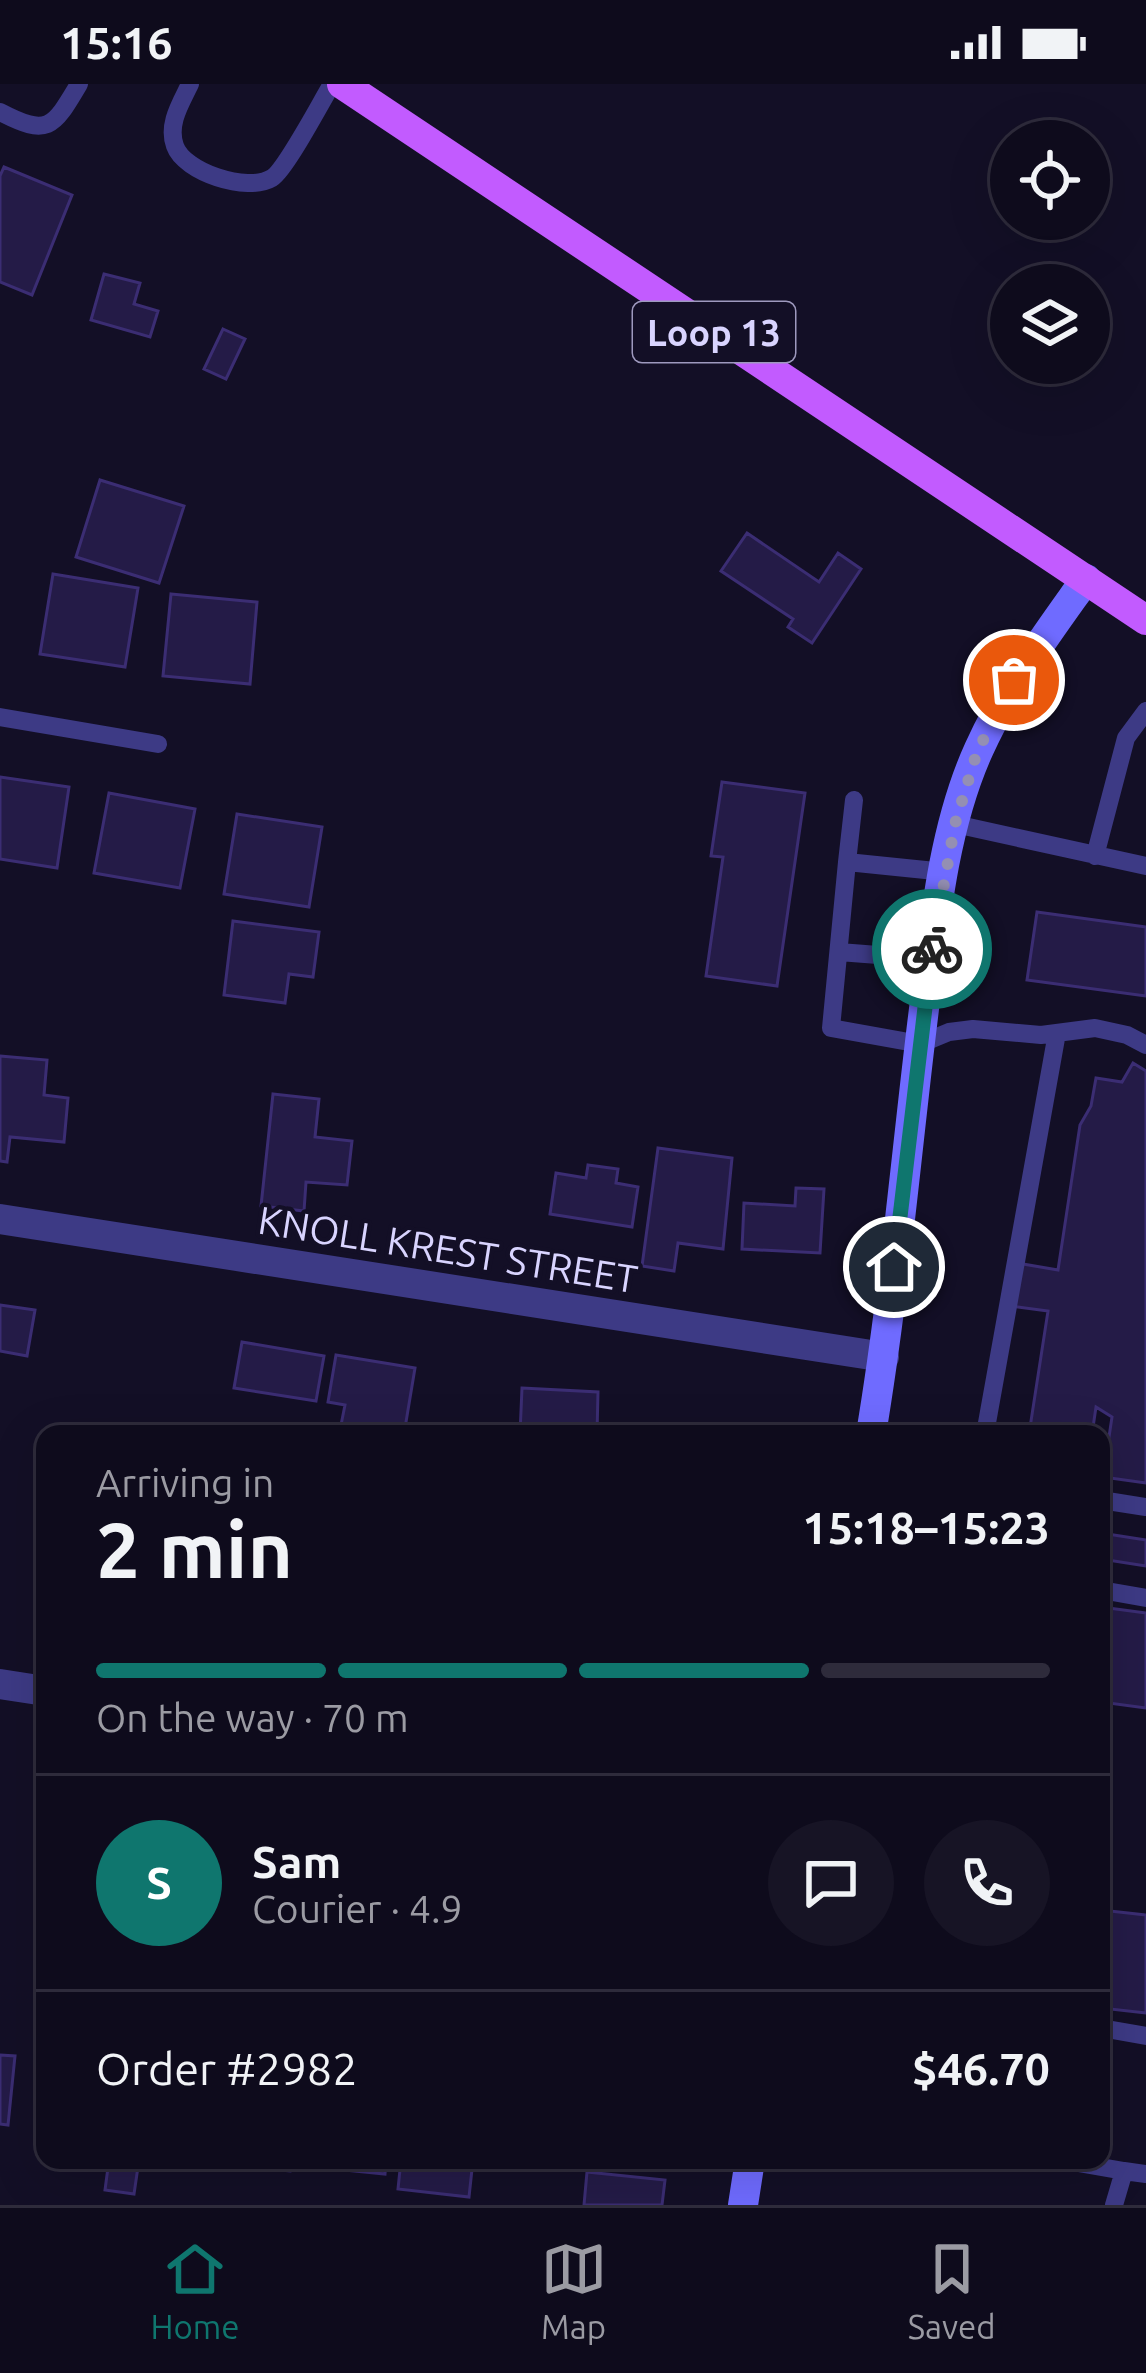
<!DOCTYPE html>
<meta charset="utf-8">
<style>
:root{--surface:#0e0b1c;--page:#171425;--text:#f1f3f6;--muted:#9b9ba3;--line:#2e2b3b;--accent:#0f766e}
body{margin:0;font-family:Ubuntu,sans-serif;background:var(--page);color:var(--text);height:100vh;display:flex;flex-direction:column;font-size:45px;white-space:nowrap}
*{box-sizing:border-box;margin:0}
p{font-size:39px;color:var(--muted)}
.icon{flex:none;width:66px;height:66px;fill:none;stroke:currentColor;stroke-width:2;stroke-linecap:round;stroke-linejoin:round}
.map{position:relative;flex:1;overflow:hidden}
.side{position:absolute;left:36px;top:1341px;width:1074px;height:744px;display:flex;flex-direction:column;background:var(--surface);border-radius:24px;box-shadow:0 12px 48px #0002,0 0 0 3px var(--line)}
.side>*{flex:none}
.tools{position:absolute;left:990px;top:36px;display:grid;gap:24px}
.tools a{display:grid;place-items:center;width:120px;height:120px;border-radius:50%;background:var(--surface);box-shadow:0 12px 48px #0002,0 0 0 3px var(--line);font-size:60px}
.pin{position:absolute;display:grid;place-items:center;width:102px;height:102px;color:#fff;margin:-51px;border:6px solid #fff;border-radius:50%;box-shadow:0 3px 12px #0007}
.courier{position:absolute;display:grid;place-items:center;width:120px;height:120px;margin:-60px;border:9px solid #0f766e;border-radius:50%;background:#fff;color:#222;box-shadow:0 3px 15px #0007}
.overview em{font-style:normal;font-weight:700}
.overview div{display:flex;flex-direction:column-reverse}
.overview{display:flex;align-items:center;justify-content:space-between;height:204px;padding:0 60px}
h1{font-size:78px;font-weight:700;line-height:90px}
.bar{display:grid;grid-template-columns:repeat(4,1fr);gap:18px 12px;align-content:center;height:144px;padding:0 60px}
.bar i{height:15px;border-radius:9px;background:var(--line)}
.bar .selected{background:var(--accent)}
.bar p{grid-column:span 4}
.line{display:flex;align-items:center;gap:30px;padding:0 60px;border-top:3px solid var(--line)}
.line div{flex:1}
.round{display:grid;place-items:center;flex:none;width:126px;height:126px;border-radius:63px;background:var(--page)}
.status{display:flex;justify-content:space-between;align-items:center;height:84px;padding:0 60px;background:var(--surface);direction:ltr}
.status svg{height:33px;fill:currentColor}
.dock{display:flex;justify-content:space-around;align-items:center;height:168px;border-top:3px solid var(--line);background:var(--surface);font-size:33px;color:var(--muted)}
.dock a{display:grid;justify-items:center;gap:6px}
.dock .selected{color:var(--accent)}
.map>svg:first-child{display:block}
.building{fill:#241b47;stroke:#3b2d73;stroke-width:3}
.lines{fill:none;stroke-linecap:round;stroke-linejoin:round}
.lane{stroke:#3d3a85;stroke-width:18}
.street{stroke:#3d3a85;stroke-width:30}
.secondary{stroke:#6f6bff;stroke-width:30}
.primary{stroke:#c25bff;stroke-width:30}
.done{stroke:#948fb3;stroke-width:12;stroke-dasharray:0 21.6}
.route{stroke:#0f766e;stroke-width:15}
.labels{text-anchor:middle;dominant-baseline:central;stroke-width:9;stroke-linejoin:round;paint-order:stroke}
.shield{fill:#130f26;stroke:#9e99be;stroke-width:3}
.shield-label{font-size:36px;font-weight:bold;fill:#d9d4ff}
.street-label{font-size:39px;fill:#d9d4ff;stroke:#130f26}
</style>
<div class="status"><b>15:16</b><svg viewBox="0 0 49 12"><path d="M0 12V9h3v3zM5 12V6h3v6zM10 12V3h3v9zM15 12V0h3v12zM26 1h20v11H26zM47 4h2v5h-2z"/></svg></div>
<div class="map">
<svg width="1146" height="2121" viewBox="0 0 1146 2121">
<rect width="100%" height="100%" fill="#130f26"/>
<!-- building -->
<path class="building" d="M 4,83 L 72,111 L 32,211 L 0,198 L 0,92 Z
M 104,190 L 140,199 L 134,220 L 158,227 L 150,253 L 91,236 Z
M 223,245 L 245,255 L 226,295 L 204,285 Z
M 100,396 L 184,422 L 159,499 L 76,473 Z
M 747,449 L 819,498 L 838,469 L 861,485 L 812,559 L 788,543 L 793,535 L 721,487 Z
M 53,490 L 138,504 L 125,583 L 40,570 Z
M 171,510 L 257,518 L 250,600 L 163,592 Z
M 0,693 L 69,703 L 57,784 L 0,775 Z
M 722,698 L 805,709 L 777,902 L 706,892 L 723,773 L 711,772 Z
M 109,709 L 195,725 L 180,804 L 94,789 Z
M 237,730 L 322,743 L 309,823 L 224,810 Z
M 1037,828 L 1146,843 L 1146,912 L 1027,896 Z
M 233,837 L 319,848 L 313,893 L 289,890 L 285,919 L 224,911 Z
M 0,972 L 47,976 L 44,1011 L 68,1014 L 64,1058 L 10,1053 L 7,1078 L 0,1077 Z
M 1133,979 L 1146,987 L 1146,1399 L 1103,1393 L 1112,1333 L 1096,1323 L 1092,1350 L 1029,1350 L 1048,1227 L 1010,1222 L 1017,1179 L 1058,1186 L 1080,1041 L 1091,1022 L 1096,994 L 1122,998 Z
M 273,1010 L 319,1015 L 315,1053 L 352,1057 L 347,1101 L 306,1098 L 304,1127 L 261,1122 Z
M 658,1064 L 732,1074 L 723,1165 L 678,1159 L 674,1187 L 642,1182 Z
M 588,1081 L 618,1085 L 616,1099 L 638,1103 L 632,1143 L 550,1130 L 556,1089 L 586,1094 Z
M 796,1104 L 824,1105 L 820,1169 L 742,1165 L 744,1119 L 795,1122 Z
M 0,1221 L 35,1226 L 27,1272 L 0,1267 Z
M 242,1258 L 324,1272 L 316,1317 L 234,1304 Z
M 336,1271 L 415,1284 L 404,1350 L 341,1341 L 345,1321 L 328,1318 Z
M 522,1304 L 598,1308 L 597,1350 L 520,1350 Z
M 1101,1449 L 1146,1456 L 1146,1482 L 1101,1475 Z
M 1101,1523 L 1146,1529 L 1146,1624 L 1101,1618 Z
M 1101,1826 L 1146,1831 L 1146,1929 L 1101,1924 Z
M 0,1971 L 15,1972 L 8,2041 L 0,2040 Z
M 109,2076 L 139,2076 L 134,2110 L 105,2106 Z
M 211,2076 L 291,2076 L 290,2087 L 210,2080 Z
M 305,2076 L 386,2076 L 385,2090 L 304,2082 Z
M 401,2076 L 473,2076 L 469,2113 L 398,2105 Z
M 587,2088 L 665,2096 L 662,2121 L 584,2121 Z"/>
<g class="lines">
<!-- lane -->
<path class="lane" d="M 190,0 C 181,19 167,40 175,62 C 184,88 247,109 272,94 C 286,85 321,18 332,0
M 0,28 C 48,53 53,44 79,0
M 0,633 L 158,660
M 854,716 L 847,778 L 945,788
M 955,740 L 1146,782
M 1095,772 L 1126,654 L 1146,627
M 847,778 L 831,944 L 920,960 L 949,948 L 973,945 L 1041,951 L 1095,944 L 1127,951 L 1146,961
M 839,868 L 930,875
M 985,1350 L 1057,949
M 1101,1416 L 1146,1423
M 1101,1506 L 1146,1514
M 1101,1944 L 1146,1952
M 1061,2076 L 1124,2087
M 1114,2121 L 1124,2087 L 1146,2090"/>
<!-- street -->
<path class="street" d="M 0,1135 L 884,1273
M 0,1600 L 45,1607"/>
<!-- secondary -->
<path class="secondary" d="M 871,1350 C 894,1212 906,1072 923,933 C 934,845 942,746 979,665 C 1007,603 1047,550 1086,495
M 743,2121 L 750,2076"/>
<!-- primary -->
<path class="primary" d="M 342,0 L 1146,536"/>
</g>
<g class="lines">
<!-- done -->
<path class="done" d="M 932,865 L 955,740 L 977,668 L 1014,596"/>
<!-- route -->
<path class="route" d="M 894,1183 L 932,865"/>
</g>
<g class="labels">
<!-- shield labels -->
<rect class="shield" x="633" y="218" width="162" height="60" rx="9"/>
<g class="shield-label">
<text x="714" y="248">Loop 13</text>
</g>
<!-- street labels -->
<g class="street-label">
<text transform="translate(448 1165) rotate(9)">KNOLL KREST STREET</text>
</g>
</g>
</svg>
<div class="tools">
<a><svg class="icon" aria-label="locate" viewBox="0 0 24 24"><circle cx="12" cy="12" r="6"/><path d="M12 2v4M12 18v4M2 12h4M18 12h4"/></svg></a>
<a><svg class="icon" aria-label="layers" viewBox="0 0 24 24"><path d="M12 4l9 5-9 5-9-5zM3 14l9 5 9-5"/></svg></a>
</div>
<div class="pin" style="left:1014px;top:596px;background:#ea580c"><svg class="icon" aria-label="bag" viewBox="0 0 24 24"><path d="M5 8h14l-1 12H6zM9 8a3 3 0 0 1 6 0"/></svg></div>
<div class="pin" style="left:894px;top:1183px;background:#1f2937"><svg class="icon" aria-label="home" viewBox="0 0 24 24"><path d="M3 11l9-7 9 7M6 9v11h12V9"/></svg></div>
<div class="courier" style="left:932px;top:865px"><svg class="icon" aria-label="bike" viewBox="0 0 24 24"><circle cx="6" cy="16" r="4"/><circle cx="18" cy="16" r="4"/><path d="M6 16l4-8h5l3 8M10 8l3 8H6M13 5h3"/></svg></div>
<section class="side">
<div class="overview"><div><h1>2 min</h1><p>Arriving in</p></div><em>15:18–15:23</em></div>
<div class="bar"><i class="selected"></i><i class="selected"></i><i class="selected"></i><i></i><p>On the way · 70 m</p></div>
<div class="line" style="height:216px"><b class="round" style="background:var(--accent);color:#fff">S</b><div><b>Sam</b><p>Courier · 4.9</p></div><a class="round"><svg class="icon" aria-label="chat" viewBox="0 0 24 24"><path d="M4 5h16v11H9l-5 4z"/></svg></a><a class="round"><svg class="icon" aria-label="phone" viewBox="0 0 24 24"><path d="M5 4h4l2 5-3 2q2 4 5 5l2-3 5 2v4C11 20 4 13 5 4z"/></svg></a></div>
<div class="line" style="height:156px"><div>Order #2982</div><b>$46.70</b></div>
</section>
</div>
<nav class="dock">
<a class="selected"><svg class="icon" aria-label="home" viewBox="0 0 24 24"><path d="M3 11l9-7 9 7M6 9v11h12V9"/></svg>Home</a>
<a><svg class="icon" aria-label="map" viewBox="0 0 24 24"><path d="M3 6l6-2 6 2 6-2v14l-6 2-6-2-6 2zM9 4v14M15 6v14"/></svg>Map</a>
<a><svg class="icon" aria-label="saved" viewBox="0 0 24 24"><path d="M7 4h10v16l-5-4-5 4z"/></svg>Saved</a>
</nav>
